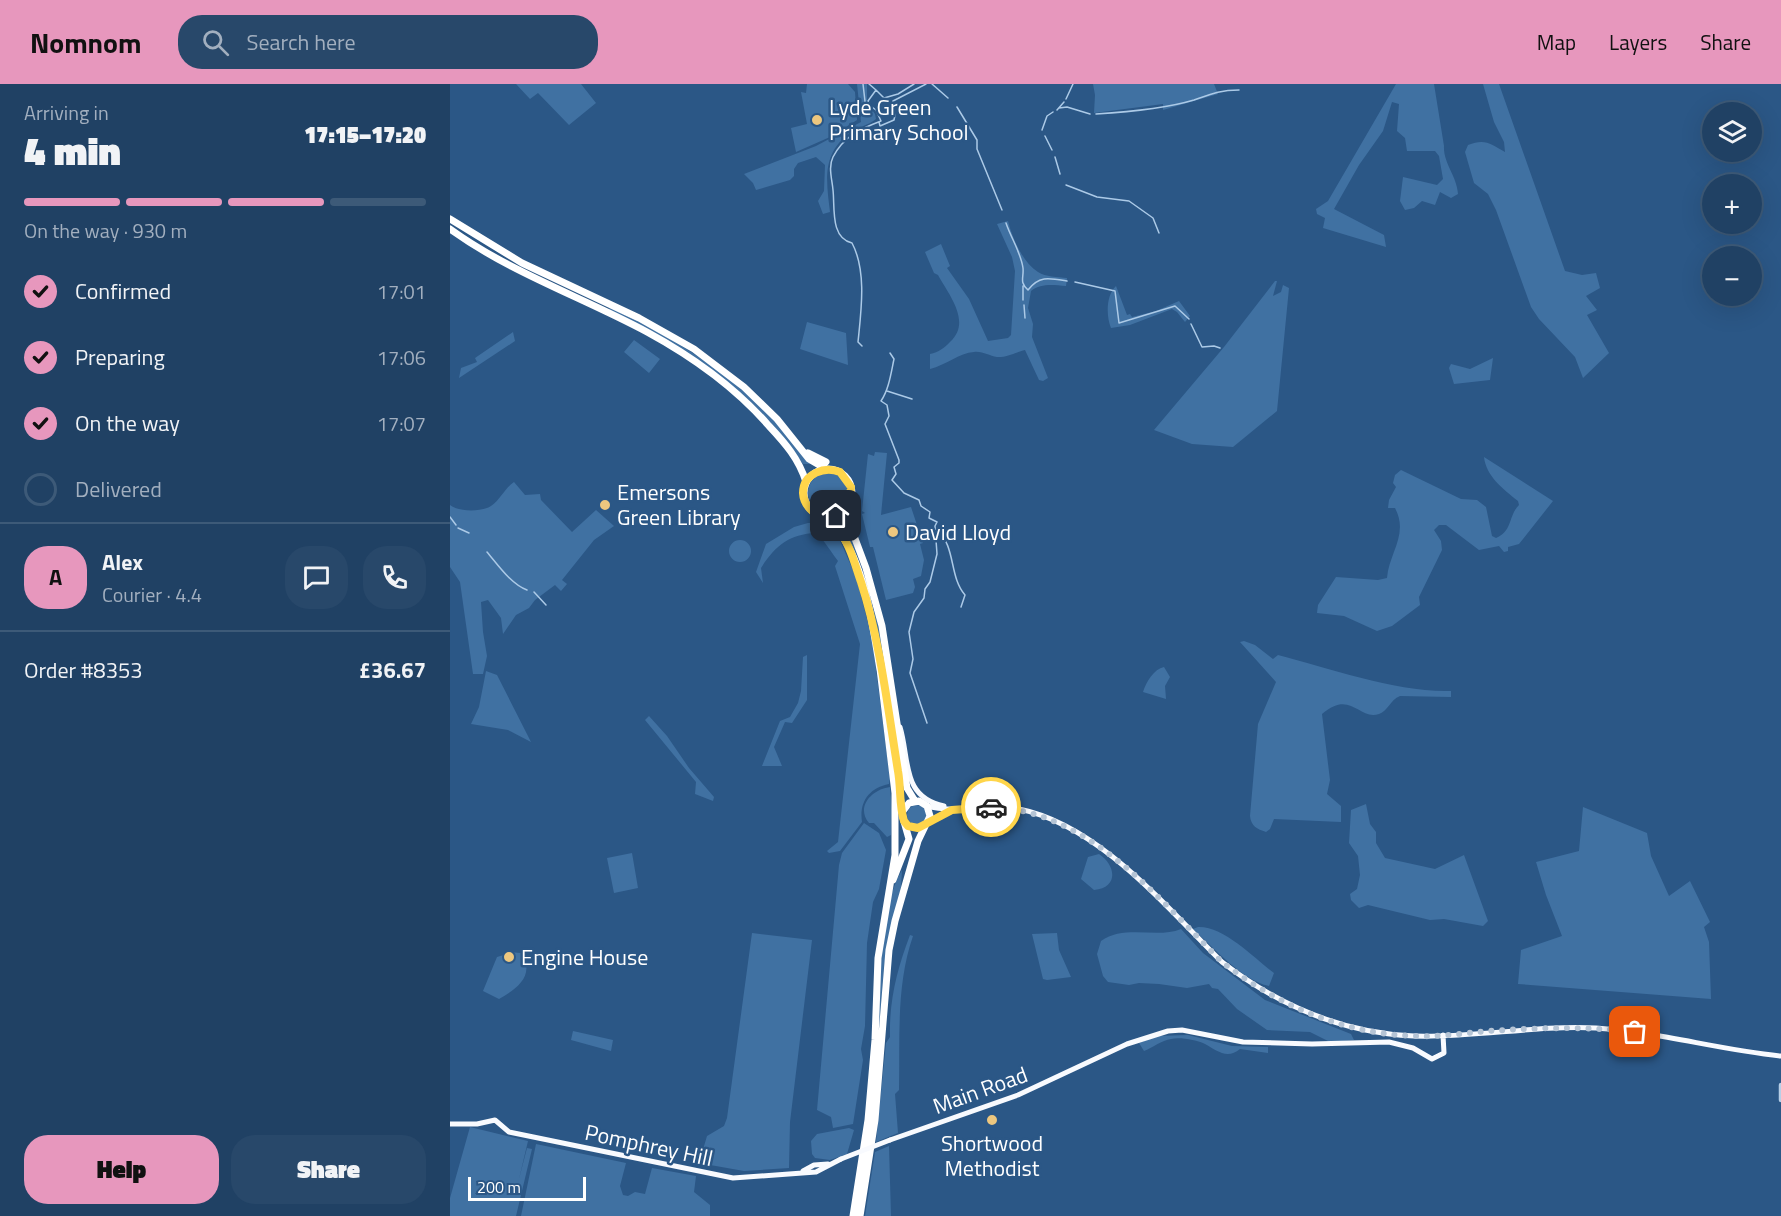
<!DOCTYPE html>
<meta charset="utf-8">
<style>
:root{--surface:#204164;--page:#28486a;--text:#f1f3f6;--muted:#a2afbf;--line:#3d5a78;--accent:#e797bd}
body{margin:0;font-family:"Titillium Web",sans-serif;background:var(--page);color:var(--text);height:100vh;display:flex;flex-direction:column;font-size:22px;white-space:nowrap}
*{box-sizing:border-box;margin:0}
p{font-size:20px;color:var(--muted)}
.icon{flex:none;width:33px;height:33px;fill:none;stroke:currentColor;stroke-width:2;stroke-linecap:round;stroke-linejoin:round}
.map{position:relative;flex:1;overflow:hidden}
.side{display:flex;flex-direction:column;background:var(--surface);width:450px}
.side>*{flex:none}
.tools{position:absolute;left:1252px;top:18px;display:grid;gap:12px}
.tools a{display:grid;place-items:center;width:60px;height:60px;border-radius:50%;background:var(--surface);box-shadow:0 6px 24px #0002,0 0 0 2px var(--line);font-size:30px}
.scale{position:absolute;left:18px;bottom:15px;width:118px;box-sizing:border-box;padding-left:6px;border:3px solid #fff;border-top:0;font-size:16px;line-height:21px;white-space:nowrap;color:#fff;-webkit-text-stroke:4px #2b5786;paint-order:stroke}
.pin{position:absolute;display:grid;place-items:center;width:51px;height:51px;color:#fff;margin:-26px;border-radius:12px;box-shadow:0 3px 9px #0006}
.courier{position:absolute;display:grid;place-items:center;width:60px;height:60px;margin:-30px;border:4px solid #ffd54a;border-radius:50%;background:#fff;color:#222;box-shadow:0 2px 8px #0007}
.headline em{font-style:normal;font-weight:800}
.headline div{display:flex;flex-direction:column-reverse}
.headline{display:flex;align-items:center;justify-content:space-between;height:102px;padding:0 24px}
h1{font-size:39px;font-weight:800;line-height:45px}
.bar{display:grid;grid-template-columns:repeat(4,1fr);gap:9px 6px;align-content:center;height:72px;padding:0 24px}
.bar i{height:8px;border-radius:4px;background:var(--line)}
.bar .active{background:var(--accent)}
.bar p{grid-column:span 4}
.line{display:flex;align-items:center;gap:15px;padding:0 24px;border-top:2px solid var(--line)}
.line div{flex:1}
.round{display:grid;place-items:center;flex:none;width:63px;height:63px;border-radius:24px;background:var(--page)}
ol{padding:0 24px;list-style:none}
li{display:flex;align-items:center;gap:18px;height:66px}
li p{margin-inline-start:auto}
li .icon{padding:6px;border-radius:50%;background:var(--accent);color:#111;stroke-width:4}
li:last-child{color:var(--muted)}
li i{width:33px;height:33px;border:3px solid var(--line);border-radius:50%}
.cta{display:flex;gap:12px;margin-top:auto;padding:12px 24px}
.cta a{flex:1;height:69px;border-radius:24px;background:var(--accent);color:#111;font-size:24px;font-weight:800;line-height:69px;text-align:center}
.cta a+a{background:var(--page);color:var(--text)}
header{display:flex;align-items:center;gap:36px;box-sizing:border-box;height:84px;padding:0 30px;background:var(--accent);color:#111}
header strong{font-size:28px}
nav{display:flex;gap:33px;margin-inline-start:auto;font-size:21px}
.search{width:420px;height:54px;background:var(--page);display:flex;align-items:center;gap:15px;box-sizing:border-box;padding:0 21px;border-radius:24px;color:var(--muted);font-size:22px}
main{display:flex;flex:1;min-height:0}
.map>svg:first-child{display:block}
.green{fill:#4071a2}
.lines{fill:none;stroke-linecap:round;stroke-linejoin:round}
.stream{stroke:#accae7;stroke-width:1.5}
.minor{stroke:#b7cfe7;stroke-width:4.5}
.major{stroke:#f8fafe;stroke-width:5}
.highway{stroke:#fff;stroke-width:7}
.major-bridge{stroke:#f8fafe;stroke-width:5}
.done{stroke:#b5c4d5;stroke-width:6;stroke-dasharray:0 10.8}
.route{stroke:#ffd54a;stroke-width:8}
.poi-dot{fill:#edc77f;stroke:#2b5786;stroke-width:2}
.labels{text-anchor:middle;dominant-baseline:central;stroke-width:5;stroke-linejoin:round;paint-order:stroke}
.poi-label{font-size:22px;fill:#fff;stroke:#2b5786;text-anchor:start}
.street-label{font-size:22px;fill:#fff;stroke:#2b5786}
</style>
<header>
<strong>Nomnom</strong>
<div class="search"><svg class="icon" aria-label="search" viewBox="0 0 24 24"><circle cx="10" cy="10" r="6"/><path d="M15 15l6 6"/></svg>Search here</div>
<nav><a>Map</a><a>Layers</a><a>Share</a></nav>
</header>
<main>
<section class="side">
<div class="headline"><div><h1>4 min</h1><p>Arriving in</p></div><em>17:15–17:20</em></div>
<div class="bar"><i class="active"></i><i class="active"></i><i class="active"></i><i></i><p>On the way · 930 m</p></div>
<ol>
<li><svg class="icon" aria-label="check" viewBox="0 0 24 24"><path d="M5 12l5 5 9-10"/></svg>Confirmed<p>17:01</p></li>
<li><svg class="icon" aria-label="check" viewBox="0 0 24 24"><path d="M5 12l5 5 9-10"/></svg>Preparing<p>17:06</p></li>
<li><svg class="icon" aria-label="check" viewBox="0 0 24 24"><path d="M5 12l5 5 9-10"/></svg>On the way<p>17:07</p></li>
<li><i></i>Delivered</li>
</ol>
<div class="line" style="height:108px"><b class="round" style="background:var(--accent);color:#111">A</b><div><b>Alex</b><p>Courier · 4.4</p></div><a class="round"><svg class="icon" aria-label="chat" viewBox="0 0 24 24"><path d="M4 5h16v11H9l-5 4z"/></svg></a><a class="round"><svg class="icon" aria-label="phone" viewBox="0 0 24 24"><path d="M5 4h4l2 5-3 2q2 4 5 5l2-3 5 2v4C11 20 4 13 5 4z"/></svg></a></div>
<div class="line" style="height:78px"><div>Order #8353</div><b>£36.67</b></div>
<div class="cta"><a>Help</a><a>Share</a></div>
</section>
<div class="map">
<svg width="1331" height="1132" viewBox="0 0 1331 1132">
<rect width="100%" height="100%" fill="#2b5786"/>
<!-- green -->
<path class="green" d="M 66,0 L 131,0 L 146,19 L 119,41 L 88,9 L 80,15 Z
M 357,0 L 398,0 L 405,8 L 407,36 L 380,53 L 346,68 L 341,44 L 357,40 L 351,8 L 356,9 Z
M 407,0 L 417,0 L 417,19 L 425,30 L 426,35 C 419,41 408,43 400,49 C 372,69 376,96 380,128 L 373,130 L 368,117 L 374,107 L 375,81 L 366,73 L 348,79 L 344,85 L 344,92 L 340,96 L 306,106 L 303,99 L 294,90 L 366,62 L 411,38 Z
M 643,0 L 764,0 L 768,10 L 713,26 L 713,20 L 644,29 L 645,11 Z
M 946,0 L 984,0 L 994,62 C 993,79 1007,92 1008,110 L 1001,114 L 990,108 L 985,121 L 972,117 L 964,124 L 955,126 L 950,117 L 953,93 L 987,101 L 993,95 L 989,72 L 985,67 L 957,67 L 955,54 L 947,47 L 949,20 L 942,18 L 933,47 L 909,81 L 884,125 L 934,151 L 936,163 L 873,144 L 875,134 L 867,130 L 866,125 L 878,117 Z
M 1033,0 L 1049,0 L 1115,187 L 1132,191 L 1146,189 L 1150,204 L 1136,212 L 1147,226 L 1137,231 L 1159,269 L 1133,294 L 1125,273 L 1089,235 L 1081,223 L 1046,126 L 1038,110 L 1024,99 L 1015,68 L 1018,61 C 1035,54 1041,60 1055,68 L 1054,58 L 1044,38 Z
M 558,137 C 562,153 572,178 588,188 C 596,193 607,193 617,194 L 616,202 C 603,201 591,199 581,207 L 578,224 L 583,240 L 582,253 L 598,294 L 593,297 L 589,296 L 575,266 C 567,268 555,274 547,273 C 539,272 533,267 524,268 C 509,269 496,281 480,285 L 480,270 C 489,268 494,264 500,258 C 522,238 499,211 488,191 L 484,189 L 475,168 L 491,160 L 500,182 L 497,184 L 519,215 L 538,257 L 558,254 L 561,251 L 565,187 L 562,173 L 547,140 Z
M 825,197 L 827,197 L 823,212 L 831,208 L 833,201 L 839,204 L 827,327 L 783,363 L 742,360 L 704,346 L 774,263 Z
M 666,202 L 677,231 L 680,230 L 682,233 L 706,227 L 729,217 L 740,232 L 735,238 L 727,228 L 722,225 L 680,241 L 661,244 C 656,232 656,211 666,202 Z
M 160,224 C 226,255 287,292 334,348 C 343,358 355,369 360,380 L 353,380 L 324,342 L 286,305 L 158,226 Z
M 357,238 L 396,249 L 398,281 L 350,265 Z
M 63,248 L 65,257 L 9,294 L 11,284 L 27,278 L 25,274 Z
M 184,256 L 210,275 L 199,289 L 174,268 Z
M 1043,274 L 1040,296 L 1004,300 L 999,284 L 1001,280 L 1020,285 Z
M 425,368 L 437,369 L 431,431 L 461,423 L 473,459 L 470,460 L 474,476 L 471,492 L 463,495 L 465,503 L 463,509 L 436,516 L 423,463 L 420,463 L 412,430 L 415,429 L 412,427 L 418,370 L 424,372 Z
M 1034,373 L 1103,417 L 1069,460 L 1058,463 L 1058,467 L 1054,468 L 1049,462 L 1029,466 L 996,441 L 989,441 L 984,446 L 991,457 L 992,466 L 969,513 L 970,521 L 942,542 L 927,547 L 894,532 L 867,529 L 868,521 L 886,493 L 928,496 L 937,494 C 939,469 959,450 945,424 L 938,424 L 939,416 L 946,403 L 943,399 L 945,391 L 951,386 L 1011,415 L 1027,416 L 1036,423 L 1042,452 L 1046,454 C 1063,447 1058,432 1069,421 L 1068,417 C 1053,405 1036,392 1034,373 Z
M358 409a20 20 0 1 1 40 0a20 20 0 1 1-40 0Z
M 64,398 L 75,411 L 90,410 L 91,416 L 122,448 L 146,426 L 164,442 L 144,456 L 112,496 L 117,500 L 111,507 L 105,501 L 85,516 L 79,524 L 66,531 L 53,550 L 51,534 L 38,516 L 31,518 L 33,548 L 37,572 L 33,590 L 23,590 L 10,498 L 0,483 L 0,421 C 8,428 32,428 41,422 C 51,415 54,405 64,398 Z
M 398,428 L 401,452 L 429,543 L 454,696 L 452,696 L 424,536 L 396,453 L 386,437 Z
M 358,439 L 370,439 L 388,452 L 406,493 L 422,554 L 440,694 L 439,700 C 419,704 409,718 412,738 L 390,767 L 379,769 L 377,767 L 388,758 L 410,560 L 385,482 L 388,477 C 381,468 375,457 366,449 C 339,450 325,462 311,484 L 313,499 L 306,488 L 316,460 L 344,443 Z
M279 467a11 11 0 1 1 22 0a11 11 0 1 1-22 0Z
M 794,557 L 805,561 L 823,575 L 828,571 C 879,584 949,609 1001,607 L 1001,613 L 950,612 C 940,616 938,627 929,630 C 909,637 901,605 872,630 L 880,696 L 877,710 L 891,722 L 891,738 L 824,735 L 820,745 L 816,748 C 807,745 801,742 800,732 L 808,640 L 826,598 L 790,558 Z
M 357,571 L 357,616 L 342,639 L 335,638 L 324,663 L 332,682 L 312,682 L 330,637 L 340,633 L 348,619 L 351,607 L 353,573 Z
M 714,583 L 720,593 L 715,602 L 716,615 L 693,608 C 696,598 704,585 714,583 Z
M 36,587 L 47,591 L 81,658 L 58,646 L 21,640 L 29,623 Z
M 199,632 L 217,652 L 239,684 L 264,713 L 263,717 L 245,710 L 246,698 L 195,636 Z
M 440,703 L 442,725 L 441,751 L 437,753 L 424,739 L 419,739 C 405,722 423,705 440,703 Z
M 916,720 L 920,740 L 926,748 L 926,759 L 935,774 L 985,785 L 1014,771 L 1038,837 L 1033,842 L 994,835 L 980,836 L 918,821 L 909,824 L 901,816 L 900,810 L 907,805 L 910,791 L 908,772 L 899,759 L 901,726 Z
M457 731a10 10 0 1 1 20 0a10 10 0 1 1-20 0Z
M 1133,723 L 1197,749 L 1201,772 L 1219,812 L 1240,797 L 1260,838 L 1254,843 L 1259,858 L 1261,915 L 1068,900 L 1071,866 L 1112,852 L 1096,811 L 1086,778 L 1129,767 Z
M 414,739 L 429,749 L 436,766 L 429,805 L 423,818 L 417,859 L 415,942 L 411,965 L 413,976 L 403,1040 L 383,1044 L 381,1033 L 367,1026 L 389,781 L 392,769 Z
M 182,769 L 188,804 L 164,809 L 157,774 Z
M 649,770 C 666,781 669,804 644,806 L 631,795 L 638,773 Z
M 452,786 L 451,803 L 434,881 L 424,1014 L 406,1132 C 414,1070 423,1007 428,944 C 432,897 427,828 452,786 Z
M 748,843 C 774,842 804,874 824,889 L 819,902 C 793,897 763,863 743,845 Z
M 731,845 L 753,869 L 815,916 L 901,950 L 904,956 L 880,958 L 860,948 L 817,946 L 787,925 L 768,905 L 762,904 L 759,900 L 737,904 L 709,900 L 689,899 L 679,901 L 658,898 L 653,892 L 647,870 L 651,857 C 675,840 707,855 731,845 Z
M 302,849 L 362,856 L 340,1038 L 339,1084 L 294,1087 L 249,1079 L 257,1052 L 274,1042 L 277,1034 Z
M 607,849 L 609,866 L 621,893 L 597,896 L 593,895 L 582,850 Z
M 460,851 L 463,852 C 446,901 450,954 449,1006 L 445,1010 L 448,1049 L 426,1058 L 436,959 L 440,953 C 439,917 447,885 460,851 Z
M 57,868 L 71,869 C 86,891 67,905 49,915 L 33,907 L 47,873 L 57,870 Z
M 123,947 L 163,956 L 161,967 L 121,956 Z
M 738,951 L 782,962 L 818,963 L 818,969 L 790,965 C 777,976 766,966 755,960 C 747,956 730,953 721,955 C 712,956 702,964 694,967 L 689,959 L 707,952 Z
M 20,1043 L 78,1057 L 69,1095 L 77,1064 L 82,1065 L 66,1132 L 0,1132 L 0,1114 Z
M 399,1044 L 404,1046 L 397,1070 L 380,1076 L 365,1074 L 362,1070 L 361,1057 L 367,1050 Z
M 86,1060 L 176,1079 L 170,1102 L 173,1111 L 178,1112 L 185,1108 L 195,1110 L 202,1084 L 246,1092 L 244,1108 L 260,1121 L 260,1132 L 71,1132 Z
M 439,1062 L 441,1132 L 415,1132 L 425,1068 Z"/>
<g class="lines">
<!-- stream -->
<path class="stream" d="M 413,0 L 416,26
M 482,0 L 498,14
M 426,6 L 434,14 L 448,10 L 464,0
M 616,15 L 623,0
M 507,23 L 527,56 L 527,65 L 552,126
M 609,24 L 617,23 L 640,30
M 607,26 L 614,18
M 646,30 C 678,28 714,25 744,16 C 761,10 770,6 789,6
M 429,38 L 430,42 L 444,36 L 445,31 L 441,22 L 443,17 L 476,0
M 592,46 L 597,32 L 603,28
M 595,52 L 602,66
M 605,73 L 610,90
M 616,101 L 647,113 L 679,117 L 703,134 L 709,149
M 556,139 C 561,154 571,169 573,184 C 574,194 569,198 578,206 C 589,191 600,194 617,197
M 625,198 L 665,207 L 669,239 L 725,222 L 739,235
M 573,202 L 573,216
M 574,221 L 575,234
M 741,240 L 752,263 L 764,262 L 770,264
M 412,262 L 408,258 C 411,228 417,187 402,159 C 380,154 385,123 383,106 C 382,95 378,83 383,73 C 394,52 410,45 431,37 L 426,26 L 419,21 L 418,17 L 426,6 L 419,0
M 440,269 L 444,275 C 441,289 439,305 431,317 L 437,321 L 439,332 L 435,340 L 449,376 L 449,379 L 444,383 L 446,390 L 442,396 L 454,409 L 469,416 L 471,422 L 480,428 L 479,434 L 487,438 L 485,442 L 487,470 L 480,498 L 475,505 L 474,514 L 464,528 L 459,548 L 463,575 L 460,589 L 477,639
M 437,307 L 462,315
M 0,433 L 6,441
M 8,444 L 19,449
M 487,446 C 506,462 499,493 515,511 L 511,523
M 37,468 C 48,481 61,500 77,506
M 84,508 L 96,521"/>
<!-- minor -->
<path class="minor" d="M 1331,1001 L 1331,1016"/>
<!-- major -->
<path class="major" d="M 450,643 C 460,676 451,713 494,722
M 477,722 C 507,730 538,719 569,725 C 649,741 716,823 772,878 C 829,922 892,949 964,952 C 1025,954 1085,941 1146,944 C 1209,948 1269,966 1331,972
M 478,738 L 500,726
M 0,1040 L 27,1040 L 45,1036 L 59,1048 L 283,1094 L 366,1088 L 391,1075
M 440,1056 L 568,1011 L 677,960 L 718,947 L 732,946 L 793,958 L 862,960 L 939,958 L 963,964 L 982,975 L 994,969 L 993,951
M 353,1087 L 364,1081 L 378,1080"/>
<!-- highway -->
<path class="highway" d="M 0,135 L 72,179 L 189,234 L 244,265 L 294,303 L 327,335 L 359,375 L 376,385
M 0,145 C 61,189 132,213 197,248 C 243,273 285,303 319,342 C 335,359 349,375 356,398
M 358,369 L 376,378
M354 409a24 24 0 1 1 48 0a24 24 0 1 1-48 0Z
M 402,409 L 404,452 L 416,484 L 432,542 L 457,704 L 465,717
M 373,433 C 379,438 386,443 390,449 C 416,485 423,544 430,586
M 443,796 L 459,755 L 453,734 L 445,671
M 403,1132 L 418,1036 L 425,956 L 428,874 L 445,771 L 445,709 L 430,585
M 410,1132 L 425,1036 L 439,866 L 445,837 L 468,757 L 480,732 L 477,722 L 469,717 L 459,719 L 453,727"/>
<!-- major-bridge -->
<path class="major-bridge" d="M 391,1075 L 440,1056"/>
</g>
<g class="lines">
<!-- done -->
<path class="done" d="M 541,723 C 638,726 708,814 772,878 C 829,922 893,950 965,952 C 990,953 1014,949 1038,947 C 1087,944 1136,942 1185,948"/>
<!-- route -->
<path class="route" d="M 386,432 L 399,421 L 401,403 L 390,388 C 375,382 353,389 353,409 C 354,428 374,433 386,444 C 399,456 405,481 411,498 C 430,556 438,626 448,687 C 451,703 449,722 454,737 L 458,742 L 468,744 L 502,726 L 541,723"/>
</g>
<!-- markers -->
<g class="poi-dot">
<circle cx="367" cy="36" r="6"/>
<circle cx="155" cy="421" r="6"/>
<circle cx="443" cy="448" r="6"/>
<circle cx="59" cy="873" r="6"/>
<circle cx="542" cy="1036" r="6"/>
</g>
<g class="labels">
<!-- poi labels -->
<g class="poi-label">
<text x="379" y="23">Lyde Green<tspan x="379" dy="25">Primary School</tspan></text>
<text x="167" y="408">Emersons<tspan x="167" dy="25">Green Library</tspan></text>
<text x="455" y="448">David Lloyd</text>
<text x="71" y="873">Engine House</text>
<text x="542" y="1059" text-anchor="middle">Shortwood<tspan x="542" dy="25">Methodist</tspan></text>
</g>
<!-- street labels -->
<g class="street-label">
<text transform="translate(530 1006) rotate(-20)">Main Road</text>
<text transform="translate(199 1061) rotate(12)">Pomphrey Hill</text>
</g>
</g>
</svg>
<div class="tools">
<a><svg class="icon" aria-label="layers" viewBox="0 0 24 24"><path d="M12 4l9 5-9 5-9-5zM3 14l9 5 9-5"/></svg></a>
<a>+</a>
<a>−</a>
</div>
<div class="scale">200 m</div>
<div class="pin" style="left:1185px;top:948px;background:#ea580c"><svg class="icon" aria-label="bag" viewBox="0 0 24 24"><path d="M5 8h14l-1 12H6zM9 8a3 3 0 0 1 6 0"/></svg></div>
<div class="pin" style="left:386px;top:432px;background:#1f2937"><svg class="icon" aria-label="home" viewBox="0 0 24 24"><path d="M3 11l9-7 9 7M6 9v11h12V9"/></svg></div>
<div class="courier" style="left:541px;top:723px"><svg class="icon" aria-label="car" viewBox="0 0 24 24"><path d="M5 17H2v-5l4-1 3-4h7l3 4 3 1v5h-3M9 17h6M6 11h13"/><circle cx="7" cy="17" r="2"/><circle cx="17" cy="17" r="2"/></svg></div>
</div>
</main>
